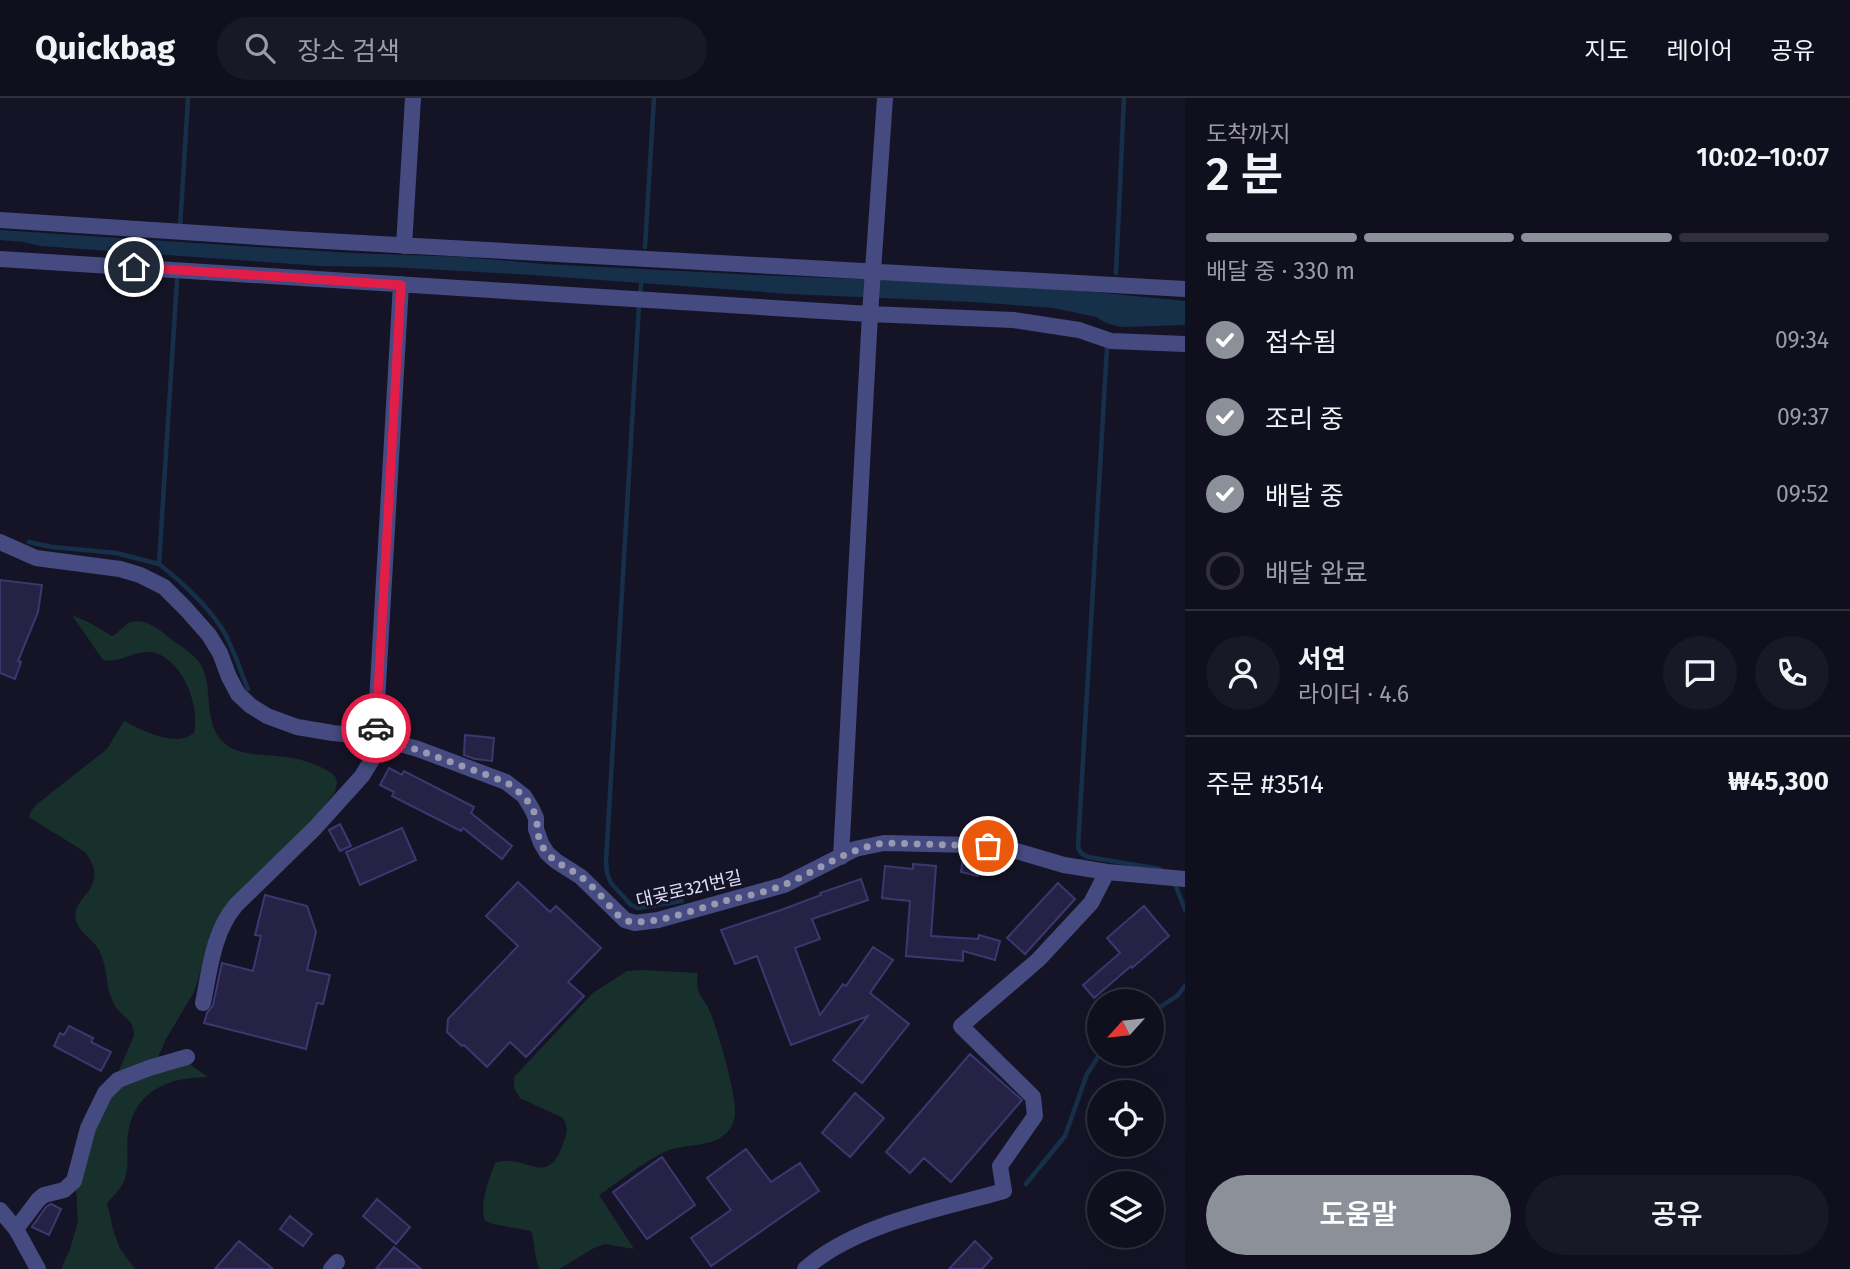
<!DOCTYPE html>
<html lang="ko">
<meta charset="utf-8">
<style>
:root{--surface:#100f1d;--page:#191826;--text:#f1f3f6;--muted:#9c9ca4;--line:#302f3b;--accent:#8c9099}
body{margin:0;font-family:"Fira Sans","Noto Sans KR",sans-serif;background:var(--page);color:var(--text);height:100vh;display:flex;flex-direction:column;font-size:26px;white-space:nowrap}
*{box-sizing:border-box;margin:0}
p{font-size:23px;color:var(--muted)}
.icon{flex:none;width:38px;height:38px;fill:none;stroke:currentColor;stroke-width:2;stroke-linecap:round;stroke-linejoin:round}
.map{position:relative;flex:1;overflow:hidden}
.drawer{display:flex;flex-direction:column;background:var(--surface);width:665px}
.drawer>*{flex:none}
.needle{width:46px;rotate:243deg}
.fabs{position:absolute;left:1087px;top:891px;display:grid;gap:14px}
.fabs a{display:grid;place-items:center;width:77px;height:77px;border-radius:50%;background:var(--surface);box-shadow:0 7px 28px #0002,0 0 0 2px var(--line);font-size:35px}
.pin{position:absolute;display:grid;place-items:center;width:60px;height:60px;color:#fff;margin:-30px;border:4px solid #fff;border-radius:50%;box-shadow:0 2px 7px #0007}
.courier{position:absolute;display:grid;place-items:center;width:70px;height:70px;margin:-35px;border:5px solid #e11d48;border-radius:50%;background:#fff;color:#222;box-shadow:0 2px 9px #0007}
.headline em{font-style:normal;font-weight:600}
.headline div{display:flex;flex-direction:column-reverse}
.headline{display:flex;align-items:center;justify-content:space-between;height:119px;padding:0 21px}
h1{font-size:46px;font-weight:600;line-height:52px}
.bar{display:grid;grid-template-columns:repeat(4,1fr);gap:10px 7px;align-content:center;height:84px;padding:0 21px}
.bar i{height:9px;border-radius:5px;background:var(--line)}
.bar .selected{background:var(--accent)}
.bar p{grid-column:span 4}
.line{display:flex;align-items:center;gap:18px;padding:0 21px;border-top:2px solid var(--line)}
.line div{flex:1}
.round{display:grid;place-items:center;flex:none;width:74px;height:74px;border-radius:37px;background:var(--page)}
ol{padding:0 21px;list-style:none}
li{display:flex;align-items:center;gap:21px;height:77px}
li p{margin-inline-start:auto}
li .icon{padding:7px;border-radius:50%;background:var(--accent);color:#fff;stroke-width:4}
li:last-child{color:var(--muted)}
li i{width:38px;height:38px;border:4px solid var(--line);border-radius:50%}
.action{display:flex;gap:14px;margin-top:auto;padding:14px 21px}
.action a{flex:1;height:80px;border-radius:42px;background:var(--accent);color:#fff;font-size:28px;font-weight:600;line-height:80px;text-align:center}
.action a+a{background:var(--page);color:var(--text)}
header{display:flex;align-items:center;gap:42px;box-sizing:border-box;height:98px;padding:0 35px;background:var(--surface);border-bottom:2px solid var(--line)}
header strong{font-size:33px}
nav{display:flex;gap:38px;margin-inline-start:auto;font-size:24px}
.search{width:490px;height:63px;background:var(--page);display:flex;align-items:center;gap:18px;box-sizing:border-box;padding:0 24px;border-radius:38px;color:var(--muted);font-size:26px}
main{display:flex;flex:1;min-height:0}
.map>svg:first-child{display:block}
.green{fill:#18302c}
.water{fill:#163049}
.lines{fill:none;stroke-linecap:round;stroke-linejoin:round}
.stream{stroke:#163049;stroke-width:4.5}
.building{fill:#252246;stroke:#3b386f;stroke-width:2}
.minor{stroke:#454b80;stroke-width:16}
.done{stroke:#9898b1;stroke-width:7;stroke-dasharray:0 12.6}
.route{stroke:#e11d48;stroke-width:9}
.labels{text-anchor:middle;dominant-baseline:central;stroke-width:5;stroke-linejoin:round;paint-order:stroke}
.street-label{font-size:18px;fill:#dfdffb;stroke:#151427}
</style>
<header>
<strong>Quickbag</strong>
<div class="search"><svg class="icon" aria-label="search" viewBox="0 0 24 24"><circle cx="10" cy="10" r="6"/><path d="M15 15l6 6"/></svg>장소 검색</div>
<nav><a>지도</a><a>레이어</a><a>공유</a></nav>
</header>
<main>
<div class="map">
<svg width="1185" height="1171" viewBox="0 0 1185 1171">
<rect width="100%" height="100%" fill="#151427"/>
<!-- green -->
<path class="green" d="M 72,517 L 90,525 L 112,538 C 119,535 123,528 129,525 C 145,518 161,533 172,542 C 182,549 194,556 201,567 C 214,590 202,623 223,644 C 238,659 266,656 285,659 C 302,661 322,667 335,678 L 337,685 L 335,694 L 314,721 L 209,847 L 194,894 L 166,941 L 154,968 L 181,960 L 208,979 C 169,979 135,992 128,1035 C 126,1051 130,1068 124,1083 C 120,1092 113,1098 107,1105 L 113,1131 L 120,1151 L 135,1171 L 61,1171 L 70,1151 L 78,1124 L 76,1088 L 103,1009 L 134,938 C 134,918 120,920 113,904 C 105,888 108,868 99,852 C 93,841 79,835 76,822 C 70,798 113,790 85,754 L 29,719 L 31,713 L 36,707 L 107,651 L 124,623 C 139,631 174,649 191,637 C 195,635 195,632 195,628 C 197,602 183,565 156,555 C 138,549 121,566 103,562 Z
M 642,872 L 698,875 C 695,899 702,895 710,914 C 718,933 736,995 735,1014 C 735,1023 731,1032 724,1037 C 706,1051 681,1045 662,1055 C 640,1067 619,1083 599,1097 L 634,1151 L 605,1146 L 594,1150 L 559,1171 L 540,1171 C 533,1158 536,1145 531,1133 L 493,1126 L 485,1123 C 479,1105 489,1082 495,1065 C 524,1053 547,1093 563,1046 C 567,1036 569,1030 563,1020 L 520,1000 L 514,990 L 514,979 L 593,895 L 627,873 Z"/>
<!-- water -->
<path class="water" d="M 0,132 L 210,146 L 351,155 L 465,159 L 544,166 L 758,177 L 979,186 L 1094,194 L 1185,203 L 1185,227 L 1121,229 L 1106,225 L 1096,219 L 1054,210 L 973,204 L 790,196 L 533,177 L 389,169 L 321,168 L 40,148 L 24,144 L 0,142 Z"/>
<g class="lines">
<!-- stream -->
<path class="stream" d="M 180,129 L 188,0
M 645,149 L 654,0
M 1116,175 L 1124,0
M 177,182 L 159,466 C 183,485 208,507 224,534 C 234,552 240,572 248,591
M 640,196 L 642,179
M 639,207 L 606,763 L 607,775 L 611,785 L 631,807 L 638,810 L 682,803
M 1107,249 L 1078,749 L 1081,755 L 1088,759 L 1160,771
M 29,444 L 52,449 L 116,455 L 159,466
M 1175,786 L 1185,812
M 1152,914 L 1177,898 L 1185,888
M 1026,1086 L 1065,1038 L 1087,976 L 1100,956"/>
</g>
<!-- building -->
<path class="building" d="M 0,482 L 42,487 L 38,514 L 18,563 L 21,564 L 15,581 L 0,575 Z
M 465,637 L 494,640 L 492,663 L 475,661 L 464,657 Z
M 389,670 L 402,677 L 404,673 L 474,709 L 471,715 L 512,748 L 502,761 L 463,730 L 461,733 L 392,698 L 394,694 L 380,687 Z
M 340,726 L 351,748 L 340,753 L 329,732 Z
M 402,730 L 416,762 L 360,787 L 346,754 Z
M 963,760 L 981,764 L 978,778 L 961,774 Z
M 913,766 L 936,768 L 931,838 L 978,841 L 979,837 L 1000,843 L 995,862 L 963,853 L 963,863 L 906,858 L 910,803 L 882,800 L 885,768 L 913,771 Z
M 861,781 L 868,802 L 812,821 L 820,841 L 795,850 L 820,917 L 843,886 L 846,888 L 873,849 L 893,862 L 870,895 L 909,926 L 862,985 L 833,962 L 868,918 L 791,947 L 757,858 L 735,866 L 721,832 L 781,812 L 821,797 L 820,795 Z
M 518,784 L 550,814 L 556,808 L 601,850 L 568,884 L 584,898 L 526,959 L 510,944 L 487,969 L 464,947 L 462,948 L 447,934 L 448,921 L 518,848 L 486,818 Z
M 1058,785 L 1075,801 L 1025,856 L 1007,840 Z
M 265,797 L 307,808 L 316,834 L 307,872 L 330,877 L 323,906 L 317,905 L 306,951 L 204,925 L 207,915 L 213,907 L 222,865 L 253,873 L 261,838 L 255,837 Z
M 1144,808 L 1169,838 L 1132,870 L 1131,868 L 1094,900 L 1083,887 L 1120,855 L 1107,840 Z
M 69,928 L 93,940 L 91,944 L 111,954 L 101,973 L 54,948 L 60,935 L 64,937 Z
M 970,956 L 1022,1002 L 951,1084 L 924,1060 L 910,1075 L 886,1054 Z
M 855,995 L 884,1020 L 850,1059 L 822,1035 Z
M 746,1051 L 771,1084 L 800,1065 L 819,1093 L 711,1168 L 691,1140 L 731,1112 L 707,1080 Z
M 662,1059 L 695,1107 L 647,1141 L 613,1094 Z
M 377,1101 L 410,1129 L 396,1146 L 363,1118 Z
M 51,1106 L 61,1111 L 49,1137 L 32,1129 L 46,1109 Z
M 290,1118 L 312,1136 L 303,1148 L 280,1131 Z
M 239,1143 L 273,1171 L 215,1171 Z
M 975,1143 L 992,1160 L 982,1171 L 949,1171 Z
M 394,1149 L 421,1171 L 376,1171 Z"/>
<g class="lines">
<!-- minor -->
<path class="minor" d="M 0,122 L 290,141 L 1185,191
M 404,148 L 413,0
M 0,161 L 870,216 L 1013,222 L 1079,232 L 1111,243 L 1185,246
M 0,444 L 36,460 L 120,471 L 140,477 L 164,489 L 186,511 L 209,537 L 220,555 L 229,579 L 238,596 L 251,608 L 267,618 L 297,629 L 333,635 L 375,639 L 418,651 L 506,684 L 524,698 L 532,711 L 536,720 L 536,731 L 541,745 L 547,755 L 556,763 L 581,779 L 625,822 L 635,825 L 658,822 L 784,787 L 855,751 L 884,745 L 973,747 L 1003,749 L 1064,767 L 1107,774 L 1185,781
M 375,639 L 401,186
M 841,759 L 870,216 L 885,0
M 203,905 C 210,871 213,834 236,807 L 315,730 L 362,678 L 384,642
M 0,1112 L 16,1131 L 38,1171
M 16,1131 L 38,1102 L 44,1097 L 64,1092 L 74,1083 L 88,1030 L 105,995 L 118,982 L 149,970 L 187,959
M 331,1171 L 337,1164
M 805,1171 C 855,1126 940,1111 1004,1093 L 1000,1068 L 1035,1018 L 1033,999 L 961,928 L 1038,862 L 1091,805 L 1107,774"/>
</g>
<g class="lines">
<!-- done -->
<path class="done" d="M 376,630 L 375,639 L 418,652 L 506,684 C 519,693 532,704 536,720 C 539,734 536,742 547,755 C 556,766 570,770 581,779 C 596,790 606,805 618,817 C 624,822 630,825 638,824 C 667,823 697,811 725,803 C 745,798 768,794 786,786 C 819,772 848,750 884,745 L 988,748"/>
<!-- route -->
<path class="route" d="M 134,169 L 401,187 L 376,630"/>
</g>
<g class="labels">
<!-- street labels -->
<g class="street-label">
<text transform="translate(689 791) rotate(-13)">대곶로321번길</text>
</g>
</g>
</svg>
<div class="fabs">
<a><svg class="needle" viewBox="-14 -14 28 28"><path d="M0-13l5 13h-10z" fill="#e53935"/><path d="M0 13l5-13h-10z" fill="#9c9ca4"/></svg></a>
<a><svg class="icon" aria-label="locate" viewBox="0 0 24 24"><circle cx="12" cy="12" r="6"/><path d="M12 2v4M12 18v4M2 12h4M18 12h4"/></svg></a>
<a><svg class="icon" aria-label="layers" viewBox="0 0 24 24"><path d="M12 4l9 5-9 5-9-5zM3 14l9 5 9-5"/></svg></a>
</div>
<div class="pin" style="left:988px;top:748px;background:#ea580c"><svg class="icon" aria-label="bag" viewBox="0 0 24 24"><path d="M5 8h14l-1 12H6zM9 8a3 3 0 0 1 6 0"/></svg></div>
<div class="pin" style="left:134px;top:169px;background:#1f2937"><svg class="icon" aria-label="home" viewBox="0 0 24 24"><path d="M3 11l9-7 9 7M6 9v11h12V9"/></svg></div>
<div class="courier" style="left:376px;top:630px"><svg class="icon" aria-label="car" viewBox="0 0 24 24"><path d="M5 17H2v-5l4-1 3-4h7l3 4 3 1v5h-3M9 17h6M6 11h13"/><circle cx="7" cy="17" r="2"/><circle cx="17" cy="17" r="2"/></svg></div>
</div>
<section class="drawer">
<div class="headline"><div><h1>2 분</h1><p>도착까지</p></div><em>10:02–10:07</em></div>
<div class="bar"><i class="selected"></i><i class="selected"></i><i class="selected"></i><i></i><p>배달 중 · 330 m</p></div>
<ol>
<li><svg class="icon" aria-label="check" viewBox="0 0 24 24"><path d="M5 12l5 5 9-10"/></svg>접수됨<p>09:34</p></li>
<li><svg class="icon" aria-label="check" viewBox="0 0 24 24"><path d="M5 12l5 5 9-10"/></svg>조리 중<p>09:37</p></li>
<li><svg class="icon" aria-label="check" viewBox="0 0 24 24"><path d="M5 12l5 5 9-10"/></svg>배달 중<p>09:52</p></li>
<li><i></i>배달 완료</li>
</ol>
<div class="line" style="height:126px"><a class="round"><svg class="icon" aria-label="person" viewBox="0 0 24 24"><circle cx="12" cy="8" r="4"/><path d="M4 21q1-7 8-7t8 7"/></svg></a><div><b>서연</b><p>라이더 · 4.6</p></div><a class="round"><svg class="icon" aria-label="chat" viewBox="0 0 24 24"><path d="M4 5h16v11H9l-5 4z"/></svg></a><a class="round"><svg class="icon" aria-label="phone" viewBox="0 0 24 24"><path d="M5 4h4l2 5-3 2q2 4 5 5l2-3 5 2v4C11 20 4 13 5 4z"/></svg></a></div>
<div class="line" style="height:91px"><div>주문 #3514</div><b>₩45,300</b></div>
<div class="action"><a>도움말</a><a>공유</a></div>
</section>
</main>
